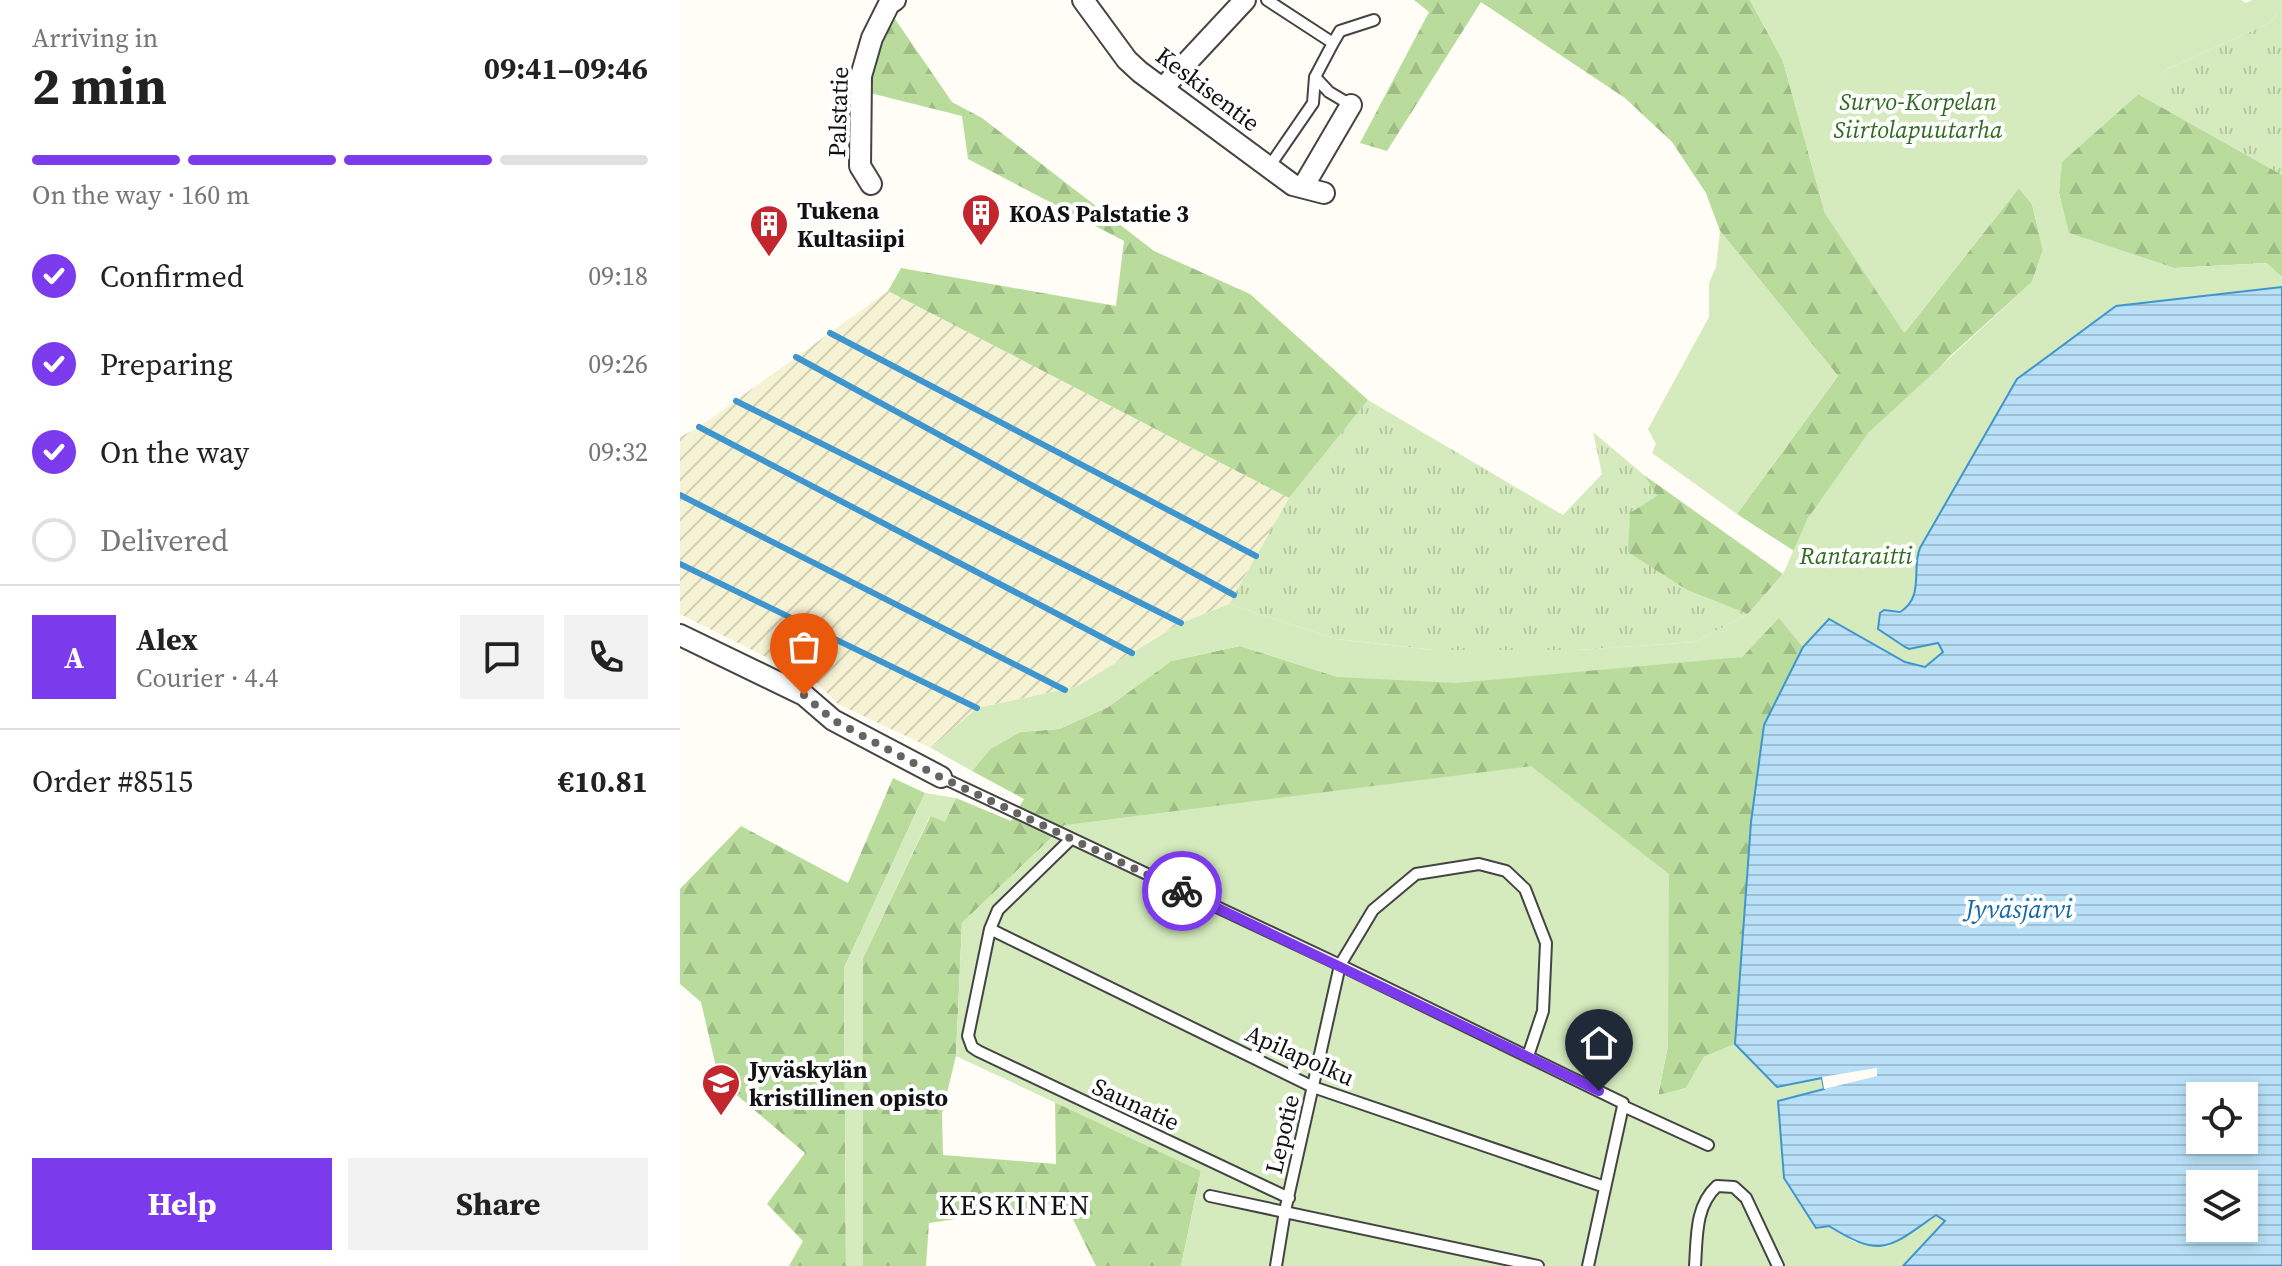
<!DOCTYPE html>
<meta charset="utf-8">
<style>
:root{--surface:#fff;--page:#f2f2f2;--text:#222;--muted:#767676;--line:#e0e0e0;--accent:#7c3aed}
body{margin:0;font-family:"Source Serif 4",serif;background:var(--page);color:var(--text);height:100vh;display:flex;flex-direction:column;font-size:30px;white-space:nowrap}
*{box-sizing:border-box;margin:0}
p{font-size:26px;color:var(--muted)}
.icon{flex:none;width:44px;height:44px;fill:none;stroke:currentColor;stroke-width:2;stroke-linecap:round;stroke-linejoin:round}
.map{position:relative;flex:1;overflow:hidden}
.panel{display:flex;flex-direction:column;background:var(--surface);width:680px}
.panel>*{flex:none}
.tools{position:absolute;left:1506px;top:1082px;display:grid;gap:16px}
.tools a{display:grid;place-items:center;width:72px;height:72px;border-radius:0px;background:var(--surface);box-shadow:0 4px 12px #0003;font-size:40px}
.pin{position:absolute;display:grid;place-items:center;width:68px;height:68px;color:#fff;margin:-82px -34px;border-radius:50% 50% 50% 0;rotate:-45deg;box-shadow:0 0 8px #0007}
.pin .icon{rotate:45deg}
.courier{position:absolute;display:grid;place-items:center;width:80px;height:80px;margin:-40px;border:6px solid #7c3aed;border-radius:50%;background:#fff;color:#222;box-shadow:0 2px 10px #0007}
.headline em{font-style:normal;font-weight:700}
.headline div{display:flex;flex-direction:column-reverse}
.headline{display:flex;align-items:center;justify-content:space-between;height:136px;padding:0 32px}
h1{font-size:52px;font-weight:700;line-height:60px}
.bar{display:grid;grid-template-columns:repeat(4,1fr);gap:12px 8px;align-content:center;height:96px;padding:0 32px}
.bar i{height:10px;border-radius:6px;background:var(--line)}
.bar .on{background:var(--accent)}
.bar p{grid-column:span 4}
.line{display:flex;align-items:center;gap:20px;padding:0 32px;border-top:2px solid var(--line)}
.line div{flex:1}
.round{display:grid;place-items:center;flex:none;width:84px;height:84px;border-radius:0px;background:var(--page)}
ol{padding:0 32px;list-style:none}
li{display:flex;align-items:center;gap:24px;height:88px}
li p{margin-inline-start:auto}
li .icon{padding:8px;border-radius:50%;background:var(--accent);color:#fff;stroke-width:4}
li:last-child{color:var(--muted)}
li i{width:44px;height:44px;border:4px solid var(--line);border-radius:50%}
.primary-button{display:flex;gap:16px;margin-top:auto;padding:16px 32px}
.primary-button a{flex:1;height:92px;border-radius:0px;background:var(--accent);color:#fff;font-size:32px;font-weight:700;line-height:92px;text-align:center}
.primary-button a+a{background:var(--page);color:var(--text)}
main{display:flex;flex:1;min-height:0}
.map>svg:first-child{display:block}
.farmland{fill:url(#farmland-furrows)}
.grass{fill:url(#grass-tufts)}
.forest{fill:url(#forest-firs)}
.park{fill:#d5ebbd}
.water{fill:url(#water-rules);stroke:#3f96cf;stroke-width:2;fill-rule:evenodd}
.pier{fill:#fffdf5}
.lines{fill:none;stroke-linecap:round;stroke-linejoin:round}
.stream{stroke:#3f96cf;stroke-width:6}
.lane-casing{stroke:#444;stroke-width:14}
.street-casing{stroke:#444;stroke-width:24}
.lane{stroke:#fff;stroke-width:10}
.street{stroke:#fff;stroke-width:20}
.done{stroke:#646461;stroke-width:8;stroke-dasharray:0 14.4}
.route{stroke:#7c3aed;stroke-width:10}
.labels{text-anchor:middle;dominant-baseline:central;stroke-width:8;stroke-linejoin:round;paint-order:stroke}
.street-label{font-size:24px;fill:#111;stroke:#fff}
.park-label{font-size:24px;font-style:italic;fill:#2f6b1f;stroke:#fff}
.poi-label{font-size:24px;font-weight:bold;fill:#111;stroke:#fff;text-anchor:start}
.water-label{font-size:26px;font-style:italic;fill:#1768a6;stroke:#fff}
.quarter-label{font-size:28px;letter-spacing:2px;fill:#111;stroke:#fff}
</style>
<main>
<section class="panel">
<div class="headline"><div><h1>2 min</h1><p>Arriving in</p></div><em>09:41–09:46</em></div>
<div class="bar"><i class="on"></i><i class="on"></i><i class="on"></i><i></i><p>On the way · 160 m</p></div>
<ol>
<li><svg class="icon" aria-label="check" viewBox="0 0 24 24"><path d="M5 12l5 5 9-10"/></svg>Confirmed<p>09:18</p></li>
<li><svg class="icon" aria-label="check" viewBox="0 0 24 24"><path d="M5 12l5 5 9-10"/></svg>Preparing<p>09:26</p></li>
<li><svg class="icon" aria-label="check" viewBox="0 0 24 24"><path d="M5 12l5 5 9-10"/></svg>On the way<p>09:32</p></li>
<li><i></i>Delivered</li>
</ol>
<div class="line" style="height:144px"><b class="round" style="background:var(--accent);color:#fff">A</b><div><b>Alex</b><p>Courier · 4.4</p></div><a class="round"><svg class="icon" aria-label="chat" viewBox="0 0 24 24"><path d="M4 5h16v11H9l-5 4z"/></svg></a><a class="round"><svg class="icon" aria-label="phone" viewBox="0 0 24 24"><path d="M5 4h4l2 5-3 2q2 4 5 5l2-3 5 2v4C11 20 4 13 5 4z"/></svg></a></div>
<div class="line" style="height:104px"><div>Order #8515</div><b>€10.81</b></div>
<div class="primary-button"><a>Help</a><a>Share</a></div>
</section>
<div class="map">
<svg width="1602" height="1266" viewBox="0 0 1602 1266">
<defs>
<pattern id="farmland-furrows" width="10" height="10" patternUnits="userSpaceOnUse" patternTransform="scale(2)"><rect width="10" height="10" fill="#f6f3d4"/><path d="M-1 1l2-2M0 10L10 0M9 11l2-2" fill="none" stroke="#d2cfb5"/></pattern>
<pattern id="grass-tufts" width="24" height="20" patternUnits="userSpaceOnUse" patternTransform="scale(2)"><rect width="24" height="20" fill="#d5ebbd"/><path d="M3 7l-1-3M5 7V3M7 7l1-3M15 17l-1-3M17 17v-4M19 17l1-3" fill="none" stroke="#b6c8a1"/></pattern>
<pattern id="forest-firs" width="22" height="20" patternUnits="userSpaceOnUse" patternTransform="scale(2)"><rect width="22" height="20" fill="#b9dc9c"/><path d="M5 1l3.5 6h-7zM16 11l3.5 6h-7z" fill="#9ebc85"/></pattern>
<pattern id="water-rules" width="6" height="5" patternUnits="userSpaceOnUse" patternTransform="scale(2)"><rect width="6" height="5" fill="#b9e0f7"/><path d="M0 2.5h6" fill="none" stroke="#9ebfd3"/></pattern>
</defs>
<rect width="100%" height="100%" fill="#fffdf5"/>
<!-- farmland -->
<path class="farmland" d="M 208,291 L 609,498 L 549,604 L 501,623 L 396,687 L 297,708 L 251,748 L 158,704 L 136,682 L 0,614 L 0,437 L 19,427 Z"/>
<!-- grass -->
<path class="grass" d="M 1602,10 L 1602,175 L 1458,94 L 1487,69 L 1589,23 Z
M 688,400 L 883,515 L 922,474 L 913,432 L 964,475 L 977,496 L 1007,590 L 1068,614 L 1015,642 L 897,650 L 755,650 L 656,639 L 549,604 L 609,498 Z"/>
<!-- forest -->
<path class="forest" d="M 734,0 L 1070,0 L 1103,61 L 1145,213 L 1225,332 L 1339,188 L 1352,204 L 1363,250 L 1352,282 L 1269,357 L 1128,518 L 1114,551 L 1057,514 L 1158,376 L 1040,231 L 1026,193 L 992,142 L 945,98 L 801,2 L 707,151 L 680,143 L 749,12 Z
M 213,16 L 272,102 L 302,118 L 474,251 L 570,294 L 688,400 L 609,498 L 208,291 L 221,268 L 436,306 L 444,241 L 288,159 L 282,116 L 190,93 C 191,65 200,40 213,16 Z
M 1458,94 L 1602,175 L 1602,277 L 1586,263 L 1494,268 L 1388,233 L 1379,193 L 1381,162 Z
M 964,475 L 1103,574 L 1068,614 L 1007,590 L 948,552 L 950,513 L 977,496 Z
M 1099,617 L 1123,647 L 1084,725 L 1071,822 L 1055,1044 L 1024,1057 L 1006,1088 L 978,1096 L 988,1045 L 385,825 L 282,923 L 276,1056 L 262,1113 L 263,1155 L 376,1164 L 375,1102 L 521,1171 L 501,1266 L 416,1266 L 385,1203 L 249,1223 L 246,1266 L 183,1266 L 183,958 L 251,815 L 265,821 L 276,798 L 331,821 L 344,799 L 292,771 L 310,749 L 340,732 L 379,729 L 428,707 L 491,661 L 560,646 L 658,677 L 1062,657 Z
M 213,778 L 245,793 L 164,968 L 166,1266 L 109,1266 L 123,1241 L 87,1204 L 125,1153 L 39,1080 L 21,1002 L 0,984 L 0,889 L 61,826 L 168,883 Z"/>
<!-- park -->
<path class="park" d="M 1070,0 L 1561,0 L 1566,3 L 1572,0 L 1602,0 L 1602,10 L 1589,23 L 1487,69 L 1382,162 L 1379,193 L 1389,233 L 1494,268 L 1587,263 L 1602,277 L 1602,287 L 1436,306 L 1238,580 C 1235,605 1228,613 1204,610 L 1230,649 L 1254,643 L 1261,645 L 1263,652 L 1245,667 L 1225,662 L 1149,620 L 1123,647 L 1099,618 L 1062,657 L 776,683 L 658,677 L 560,646 L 491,661 L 428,707 L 379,729 L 340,732 L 310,749 L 292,771 L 251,748 L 297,708 L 396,687 L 501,623 L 549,604 L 656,639 L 755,650 L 897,650 L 1015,642 L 1068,614 L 1103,574 L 1128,518 L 1188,433 L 1352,282 L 1363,250 L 1352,204 L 1339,188 L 1224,333 L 1145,213 L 1103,61 Z
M 1040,231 L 1158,376 L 1057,514 L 972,453 L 976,444 L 968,429 L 1029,317 L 1029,283 L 1036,267 Z
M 851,766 L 989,874 L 988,1045 L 978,1095 L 1006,1088 L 1024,1057 L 1055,1044 L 1097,1087 L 1142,1077 L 1144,1089 L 1098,1102 L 1149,1226 L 1174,1242 L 1207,1247 L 1257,1215 L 1266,1221 L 1223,1266 L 501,1266 L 521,1171 L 276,1056 L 282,923 L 385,825 Z
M 245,793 L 276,798 L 265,822 L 250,816 L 183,958 L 183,1266 L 166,1266 L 164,968 Z"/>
<!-- water -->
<path class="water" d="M 1602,287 L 1602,1266 L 1223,1266 L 1265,1221 L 1256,1215 C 1209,1248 1202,1259 1149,1226 L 1136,1228 L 1104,1178 L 1098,1101 L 1144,1089 L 1142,1078 L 1097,1087 L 1055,1044 L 1071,822 L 1084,725 L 1123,647 L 1149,619 L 1225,662 L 1245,667 L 1263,652 L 1258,643 L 1229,649 L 1225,647 L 1198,629 L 1200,613 L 1204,610 L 1220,612 C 1245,597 1231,569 1240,548 L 1337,379 L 1436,306 ZM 1520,1096 L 1564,1096 L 1564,1140 L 1520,1140 ZM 1520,1184 L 1564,1184 L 1564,1228 L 1520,1228 Z"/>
<!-- pier -->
<path class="pier" d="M 1197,1068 L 1197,1076 L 1144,1089 L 1142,1077 Z"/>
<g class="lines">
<!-- stream -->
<path class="stream" d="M 150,333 L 576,556
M 116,357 L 554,595
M 56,401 L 501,623
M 19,427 L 452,653
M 0,495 L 385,690
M 0,564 L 297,708"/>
<!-- lane casing -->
<g class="lane-casing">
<path id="lane" d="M 587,0 L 653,43 L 660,31 L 694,20
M 635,77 L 649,92 L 671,105
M 589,167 L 633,103 L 635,77 L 653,43
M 261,777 L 660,965 L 943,1103 L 943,1106 L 1028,1145
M 391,839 L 318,910 L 310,929 L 288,1036 L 292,1047 L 298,1051 L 609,1198
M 310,929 L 633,1087 L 925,1187
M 530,1196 L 858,1266
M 596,1266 L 605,1211 L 660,965 L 693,910 L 736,874 L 799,864 L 826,871 L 845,889 L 866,943 L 863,1011 L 848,1056
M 908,1266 L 943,1106
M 1015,1266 C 1017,1237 1015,1206 1037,1186 L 1054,1187 L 1066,1198 L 1098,1266"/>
</g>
<!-- street casing -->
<g class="street-casing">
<path id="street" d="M 403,0 L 447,60 L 460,72 L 613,185 L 644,193
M 483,88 L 565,0
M 191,184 L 180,166 L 181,76 L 192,38 L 209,4 L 215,0
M 623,187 L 671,105
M 0,635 L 124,695 L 153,720 L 261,777"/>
</g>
<!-- lane -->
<use href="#lane" class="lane"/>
<!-- street -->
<use href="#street" class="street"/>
</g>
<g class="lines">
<!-- done -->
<path class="done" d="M 124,695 L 153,720 L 254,774 L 502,891"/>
<!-- route -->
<path class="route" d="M 502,891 L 919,1091"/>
</g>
<!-- icons -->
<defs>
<g id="building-pin" transform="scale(2)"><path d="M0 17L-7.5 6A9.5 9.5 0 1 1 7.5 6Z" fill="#c4262e" stroke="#fff"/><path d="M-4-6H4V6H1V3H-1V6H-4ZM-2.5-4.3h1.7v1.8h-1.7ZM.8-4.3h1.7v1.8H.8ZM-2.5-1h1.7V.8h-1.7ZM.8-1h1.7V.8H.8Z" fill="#fff"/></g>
<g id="school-pin" transform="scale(2)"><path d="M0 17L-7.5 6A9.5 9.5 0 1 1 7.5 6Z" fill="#c4262e" stroke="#fff"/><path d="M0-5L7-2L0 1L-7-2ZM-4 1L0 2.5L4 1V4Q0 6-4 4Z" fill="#fff"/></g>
</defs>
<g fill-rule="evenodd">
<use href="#building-pin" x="301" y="213"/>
<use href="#building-pin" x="89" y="224"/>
<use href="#school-pin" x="41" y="1083"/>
</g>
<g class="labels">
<!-- street labels -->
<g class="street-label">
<text transform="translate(528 89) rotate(37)">Keskisentie</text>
<text transform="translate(158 112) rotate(-88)">Palstatie</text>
<text transform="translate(620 1055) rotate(24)">Apilapolku</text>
<text transform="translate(456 1104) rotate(25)">Saunatie</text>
<text transform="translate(602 1134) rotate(-77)">Lepotie</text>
</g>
<!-- park labels -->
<g class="park-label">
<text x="1238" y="101">Survo-Korpelan<tspan x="1238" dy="28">Siirtolapuutarha</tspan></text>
<text x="1176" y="555">Rantaraitti</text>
</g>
<!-- poi labels -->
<g class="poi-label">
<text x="117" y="210">Tukena<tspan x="117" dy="28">Kultasiipi</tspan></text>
<text x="329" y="213">KOAS Palstatie 3</text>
<text x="69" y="1069">Jyväskylän<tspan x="69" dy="28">kristillinen opisto</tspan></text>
</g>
<!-- water labels -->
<g class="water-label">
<text x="1339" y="909">Jyväsjärvi</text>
</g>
<!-- quarter labels -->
<g class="quarter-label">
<text x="335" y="1205">KESKINEN</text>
</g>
</g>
</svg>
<div class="tools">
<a><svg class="icon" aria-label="locate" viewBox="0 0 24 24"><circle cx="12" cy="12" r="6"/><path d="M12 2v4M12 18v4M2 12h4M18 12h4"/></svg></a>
<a><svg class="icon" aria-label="layers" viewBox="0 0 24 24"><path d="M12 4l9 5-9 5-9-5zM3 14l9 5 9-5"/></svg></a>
</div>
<div class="pin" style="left:124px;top:695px;background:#ea580c"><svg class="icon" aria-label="bag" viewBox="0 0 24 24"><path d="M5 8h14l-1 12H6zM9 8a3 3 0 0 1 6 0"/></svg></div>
<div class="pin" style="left:919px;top:1091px;background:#1f2937"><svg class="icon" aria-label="home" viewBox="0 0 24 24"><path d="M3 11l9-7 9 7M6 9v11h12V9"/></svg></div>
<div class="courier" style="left:502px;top:891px"><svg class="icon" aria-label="bike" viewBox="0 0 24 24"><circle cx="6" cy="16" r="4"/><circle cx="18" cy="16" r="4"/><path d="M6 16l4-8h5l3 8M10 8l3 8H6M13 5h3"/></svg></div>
</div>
</main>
